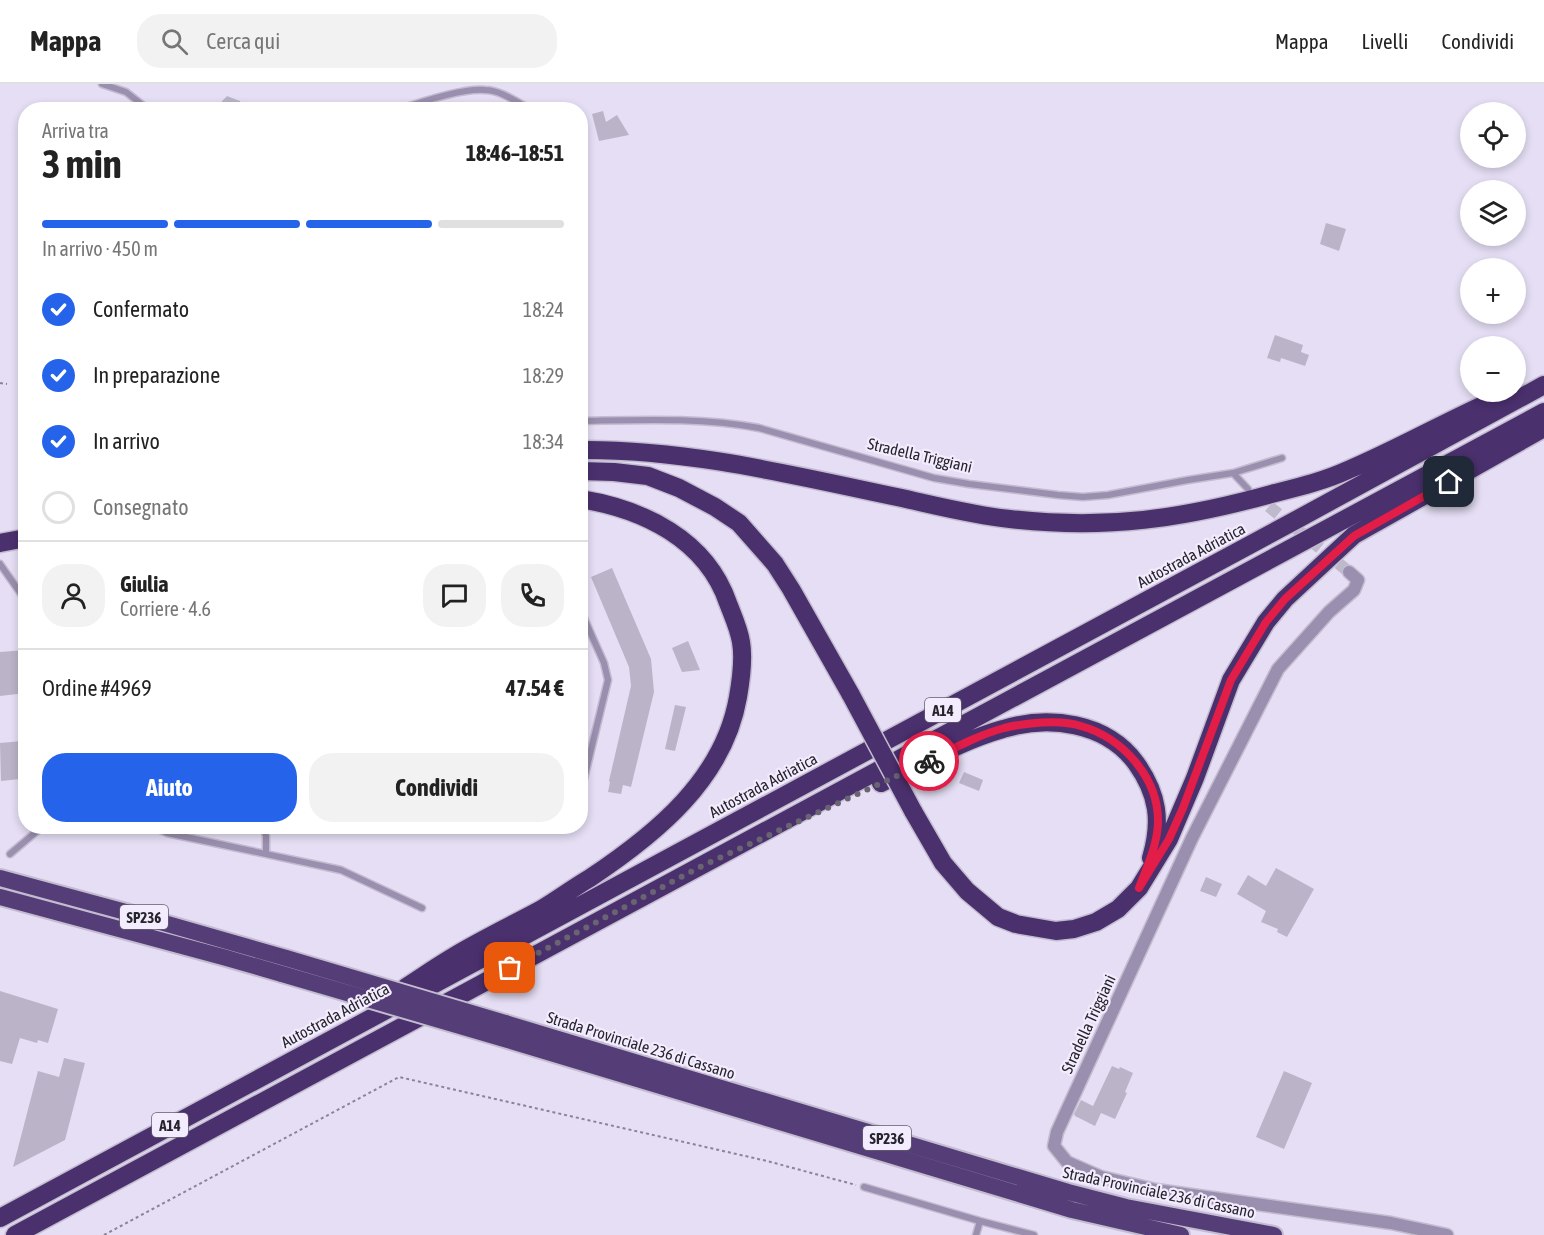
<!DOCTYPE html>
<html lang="it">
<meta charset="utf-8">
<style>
:root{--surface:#fff;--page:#f2f2f2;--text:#222;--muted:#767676;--line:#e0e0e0;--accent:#2563eb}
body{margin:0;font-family:"Asap Condensed",sans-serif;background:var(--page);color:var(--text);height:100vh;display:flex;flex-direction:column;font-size:22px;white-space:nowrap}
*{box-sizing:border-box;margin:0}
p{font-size:20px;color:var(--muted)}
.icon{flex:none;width:33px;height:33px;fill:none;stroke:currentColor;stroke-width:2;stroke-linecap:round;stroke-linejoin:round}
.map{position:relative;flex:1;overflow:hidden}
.sheet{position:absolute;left:18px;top:18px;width:570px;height:732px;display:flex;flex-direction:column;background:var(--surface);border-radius:24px;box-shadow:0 3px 9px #0003}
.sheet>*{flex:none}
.controls{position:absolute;left:1460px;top:18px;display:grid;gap:12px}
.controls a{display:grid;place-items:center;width:66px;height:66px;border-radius:50%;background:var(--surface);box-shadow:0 3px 9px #0003;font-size:30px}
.pin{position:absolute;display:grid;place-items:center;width:51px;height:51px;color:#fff;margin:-26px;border-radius:12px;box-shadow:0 3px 9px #0006}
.courier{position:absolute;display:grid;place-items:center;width:60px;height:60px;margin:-30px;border:4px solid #e11d48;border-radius:50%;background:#fff;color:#222;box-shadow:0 2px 8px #0007}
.head em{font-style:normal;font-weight:700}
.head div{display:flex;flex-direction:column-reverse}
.head{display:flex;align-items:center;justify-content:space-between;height:102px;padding:0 24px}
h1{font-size:39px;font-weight:700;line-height:45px}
.bar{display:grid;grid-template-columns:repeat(4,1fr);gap:9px 6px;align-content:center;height:72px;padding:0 24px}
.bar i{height:8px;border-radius:4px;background:var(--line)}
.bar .current{background:var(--accent)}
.bar p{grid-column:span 4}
.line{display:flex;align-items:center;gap:15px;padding:0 24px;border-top:2px solid var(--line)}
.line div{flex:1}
.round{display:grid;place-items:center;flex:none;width:63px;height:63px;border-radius:24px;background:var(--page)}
ol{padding:0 24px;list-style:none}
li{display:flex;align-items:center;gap:18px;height:66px}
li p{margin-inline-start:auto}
li .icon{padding:6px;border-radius:50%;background:var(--accent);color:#fff;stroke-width:4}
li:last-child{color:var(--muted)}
li i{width:33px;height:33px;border:3px solid var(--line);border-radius:50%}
.button{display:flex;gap:12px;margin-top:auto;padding:12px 24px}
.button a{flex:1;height:69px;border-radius:24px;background:var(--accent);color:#fff;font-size:24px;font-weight:700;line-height:69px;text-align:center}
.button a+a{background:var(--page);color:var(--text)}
header{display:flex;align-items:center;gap:36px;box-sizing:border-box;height:84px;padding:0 30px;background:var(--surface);border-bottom:2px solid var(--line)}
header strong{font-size:28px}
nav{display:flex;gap:33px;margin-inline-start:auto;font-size:21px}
.search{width:420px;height:54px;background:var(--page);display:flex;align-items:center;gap:15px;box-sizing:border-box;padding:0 21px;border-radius:24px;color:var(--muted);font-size:22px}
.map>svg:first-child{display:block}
.building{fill:#bbb4c9}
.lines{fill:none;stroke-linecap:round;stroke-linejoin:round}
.minor-tunnel{stroke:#bfb9cc;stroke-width:12;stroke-dasharray:12 6;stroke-linecap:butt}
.service-casing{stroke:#c3bcd0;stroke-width:9}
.minor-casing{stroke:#c3bcd0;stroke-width:15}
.trunk-casing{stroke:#c3bcd0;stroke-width:20}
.motorway-casing{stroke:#c3bcd0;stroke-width:21}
.path{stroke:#8a8595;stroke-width:2;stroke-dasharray:3 3;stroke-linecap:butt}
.service{stroke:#9a8fae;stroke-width:6}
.minor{stroke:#9a8fae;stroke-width:12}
.trunk{stroke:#553d77;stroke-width:16}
.motorway{stroke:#4b306e;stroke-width:18}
.trunk-bridge-casing{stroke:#c3bcd0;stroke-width:20;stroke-linecap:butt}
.motorway-bridge-casing{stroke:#c3bcd0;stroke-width:21;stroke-linecap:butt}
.trunk-bridge{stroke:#553d77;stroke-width:16}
.motorway-bridge{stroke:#4b306e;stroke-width:18}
.done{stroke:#696471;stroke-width:6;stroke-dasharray:0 10.8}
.route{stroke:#e11d48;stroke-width:8}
.labels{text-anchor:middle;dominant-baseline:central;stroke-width:4.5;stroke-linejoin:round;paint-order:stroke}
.shield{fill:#f2ecfe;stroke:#635f6a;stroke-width:1.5}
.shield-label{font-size:15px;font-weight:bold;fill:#26232b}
.street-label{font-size:16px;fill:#26232b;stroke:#f2ecfe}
</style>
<header>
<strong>Mappa</strong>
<div class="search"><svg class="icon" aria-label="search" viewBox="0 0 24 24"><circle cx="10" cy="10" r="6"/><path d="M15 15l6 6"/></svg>Cerca qui</div>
<nav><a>Mappa</a><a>Livelli</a><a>Condividi</a></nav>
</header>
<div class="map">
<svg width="1544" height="1151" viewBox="0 0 1544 1151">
<rect width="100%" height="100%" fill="#e5def4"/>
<!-- building -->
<path class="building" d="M 227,12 L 240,17 L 242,26 L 219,26 L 222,17 Z
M 603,27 L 606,38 L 617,31 L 629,51 L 599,57 L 592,30 Z
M 1326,139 L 1346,145 L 1339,167 L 1320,160 Z
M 1275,251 L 1303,261 L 1301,268 L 1309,271 L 1305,282 L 1281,274 L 1280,278 L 1267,274 Z
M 612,484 L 651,575 L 654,608 L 631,703 L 623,701 L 621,710 L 608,708 L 610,698 L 609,697 L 631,602 L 629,583 L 591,493 Z
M 688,557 L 700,586 L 682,588 L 672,564 Z
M 26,566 L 26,609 L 0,612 L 0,568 Z
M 675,621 L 686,623 L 675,667 L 665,665 Z
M 22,657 L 23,673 L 18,674 L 20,695 L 1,697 L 0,659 Z
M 964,688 L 983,696 L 979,707 L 959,699 Z
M 1276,784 L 1314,805 L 1287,853 L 1277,848 L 1278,845 L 1261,838 L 1266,827 L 1237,810 L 1248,791 L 1266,802 Z
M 1206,793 L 1222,800 L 1216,813 L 1200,807 Z
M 0,907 L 58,925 L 48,959 L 38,956 L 37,959 L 20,954 L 12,980 L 0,977 Z
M 64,974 L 85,979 L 65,1056 L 13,1083 L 38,987 L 59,993 Z
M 1112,982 L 1119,985 L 1120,983 L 1133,989 L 1125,1008 L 1127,1009 L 1115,1035 L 1101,1029 L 1095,1042 L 1075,1032 L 1074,1030 L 1081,1016 L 1093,1022 Z
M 1284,987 L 1312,999 L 1284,1065 L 1256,1053 Z"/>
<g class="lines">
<!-- minor-tunnel -->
<path class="minor-tunnel" d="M 1255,411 L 1349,488"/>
<!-- service casing -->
<g class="service-casing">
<path id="service" d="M 102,0 L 126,8 L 149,26
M 398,26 C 418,19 464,4 485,6 C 501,6 518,19 532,26
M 580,337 C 640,336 700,333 759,344 L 934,394 L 969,400 L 1058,411 L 1083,413 L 1108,411 L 1188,396 L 1233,389 L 1248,405
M 1233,389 L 1282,374
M 0,480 L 26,517
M 580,525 L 604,579 L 608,596 L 584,695 L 580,698
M 151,742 L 167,749 L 341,786 L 422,824
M 263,742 L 266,752 L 266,768
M 10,770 L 43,742
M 864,1103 L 980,1137 L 1034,1151
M 976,1151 L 980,1137"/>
</g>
<!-- minor casing -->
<g class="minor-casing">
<path id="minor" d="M 1349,488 L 1358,496 L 1354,506 L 1329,528 L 1278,585 L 1192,754 L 1057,1048 L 1054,1062 L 1067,1078 L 1101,1093 L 1156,1106 L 1391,1139 L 1447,1151"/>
</g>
<!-- trunk casing -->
<g class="trunk-casing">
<path id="trunk" d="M 0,794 L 122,827 L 286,874
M 0,813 L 223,873 L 282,890
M 505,939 L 1068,1108 L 1126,1123 L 1274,1151
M 501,954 L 1072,1126 L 1181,1151"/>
</g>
<!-- motorway casing -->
<g class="motorway-casing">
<path id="motorway" d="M 580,366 C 688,365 792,391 897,413 C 934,421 972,431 1010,435 C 1106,446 1182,435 1275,409 C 1299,403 1324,397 1348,386 C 1400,364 1450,335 1503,312
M 580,387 L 614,388 L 648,392 L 679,404 L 715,423 L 739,439 L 775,480 L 791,505 L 851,611
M 0,459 L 26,454
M 881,699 C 919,681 963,656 1003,645 C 1049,631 1106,638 1136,679 C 1158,710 1162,737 1151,774
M 913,727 L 943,779 L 967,807 L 998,833 L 1016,840 L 1056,847 L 1074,845 L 1096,838 L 1118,825 L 1139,804 L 1169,755 L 1195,694 L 1231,596 L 1266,538 L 1285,515 L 1354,451 L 1544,344
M 406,903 C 423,892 439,881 456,871 C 483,855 512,841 540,826 C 557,816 573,804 590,794 C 656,750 724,695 738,613 C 741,596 744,575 741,558 C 739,545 733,532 728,519 C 706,455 643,425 580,415
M 0,1134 C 513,854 1031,582 1544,301
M 15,1151 L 1544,328"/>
</g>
<!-- path -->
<path class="path" d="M 0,299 L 7,300
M 104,1151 L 399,993 L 767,1077 L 856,1101"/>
<!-- service -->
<use href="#service" class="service"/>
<!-- minor -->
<use href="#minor" class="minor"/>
<!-- trunk -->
<use href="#trunk" class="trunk"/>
<!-- motorway -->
<use href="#motorway" class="motorway"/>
<!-- trunk-bridge casing -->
<g class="trunk-bridge-casing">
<path id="trunk-bridge" d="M 286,874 L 505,939
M 282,890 L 501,954"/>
</g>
<!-- motorway-bridge casing -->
<g class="motorway-bridge-casing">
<path id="motorway-bridge" d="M 851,611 L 913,727"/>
</g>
<!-- trunk-bridge -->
<use href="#trunk-bridge" class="trunk-bridge"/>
<!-- motorway-bridge -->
<use href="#motorway-bridge" class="motorway-bridge"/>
</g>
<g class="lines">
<!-- done -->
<path class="done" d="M 510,884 L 700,783 L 929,677"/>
<!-- route -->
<path class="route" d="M 929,677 C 953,665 978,651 1004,644 C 1025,639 1060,635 1081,642 C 1123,654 1159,694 1158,739 C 1157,762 1147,783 1139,804 L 1169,755 L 1183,724 L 1231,596 L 1266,538 L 1285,515 L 1354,452 L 1449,398"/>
</g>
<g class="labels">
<!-- shield labels -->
<g class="shield">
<rect x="925" y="614" width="36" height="24" rx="4.5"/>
<rect x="120" y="821" width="48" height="24" rx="4.5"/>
<rect x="152" y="1029" width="36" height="24" rx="4.5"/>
<rect x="863" y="1042" width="48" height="24" rx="4.5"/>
</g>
<g class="shield-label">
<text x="943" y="626">A14</text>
<text x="144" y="833">SP236</text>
<text x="170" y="1041">A14</text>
<text x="887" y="1054">SP236</text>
</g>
<!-- street labels -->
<g class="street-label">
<text transform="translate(920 371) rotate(13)">Stradella Triggiani</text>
<text transform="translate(1191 471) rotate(-28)">Autostrada Adriatica</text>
<text transform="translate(763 701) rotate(-28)">Autostrada Adriatica</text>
<text transform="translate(335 931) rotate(-28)">Autostrada Adriatica</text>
<text transform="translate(1088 940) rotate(-65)">Stradella Triggiani</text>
<text transform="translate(641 961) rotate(17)">Strada Provinciale 236 di Cassano</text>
<text transform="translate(1159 1108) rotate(12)">Strada Provinciale 236 di Cassano</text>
</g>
</g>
</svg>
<div class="controls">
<a><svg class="icon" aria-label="locate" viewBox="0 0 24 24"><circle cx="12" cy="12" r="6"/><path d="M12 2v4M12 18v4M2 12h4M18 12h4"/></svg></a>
<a><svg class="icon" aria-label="layers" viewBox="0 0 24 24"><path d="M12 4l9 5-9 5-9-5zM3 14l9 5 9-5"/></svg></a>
<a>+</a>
<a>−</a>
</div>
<div class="pin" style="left:510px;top:884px;background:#ea580c"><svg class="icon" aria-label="bag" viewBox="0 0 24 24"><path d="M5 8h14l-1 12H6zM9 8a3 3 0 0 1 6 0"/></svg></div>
<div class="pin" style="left:1449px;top:398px;background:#1f2937"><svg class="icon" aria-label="home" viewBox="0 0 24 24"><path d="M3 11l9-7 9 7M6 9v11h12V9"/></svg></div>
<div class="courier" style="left:929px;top:677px"><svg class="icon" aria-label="bike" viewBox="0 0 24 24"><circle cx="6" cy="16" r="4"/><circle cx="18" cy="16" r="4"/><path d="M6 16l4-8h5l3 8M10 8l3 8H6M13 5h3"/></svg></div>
<section class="sheet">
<div class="head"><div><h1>3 min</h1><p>Arriva tra</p></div><em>18:46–18:51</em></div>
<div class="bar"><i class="current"></i><i class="current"></i><i class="current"></i><i></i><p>In arrivo · 450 m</p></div>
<ol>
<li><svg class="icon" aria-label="check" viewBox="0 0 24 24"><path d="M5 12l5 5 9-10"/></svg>Confermato<p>18:24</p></li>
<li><svg class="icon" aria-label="check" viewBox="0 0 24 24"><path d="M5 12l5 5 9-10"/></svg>In preparazione<p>18:29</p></li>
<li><svg class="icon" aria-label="check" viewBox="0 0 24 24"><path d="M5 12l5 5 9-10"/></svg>In arrivo<p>18:34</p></li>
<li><i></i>Consegnato</li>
</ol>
<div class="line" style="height:108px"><a class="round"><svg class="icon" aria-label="person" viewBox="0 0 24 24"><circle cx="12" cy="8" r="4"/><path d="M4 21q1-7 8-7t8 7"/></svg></a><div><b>Giulia</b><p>Corriere · 4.6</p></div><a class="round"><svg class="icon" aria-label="chat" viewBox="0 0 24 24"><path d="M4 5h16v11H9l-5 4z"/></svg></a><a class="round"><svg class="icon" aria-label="phone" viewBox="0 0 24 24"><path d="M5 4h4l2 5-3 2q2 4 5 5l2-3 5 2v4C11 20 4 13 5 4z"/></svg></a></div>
<div class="line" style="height:78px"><div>Ordine #4969</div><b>47.54 €</b></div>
<div class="button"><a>Aiuto</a><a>Condividi</a></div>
</section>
</div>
